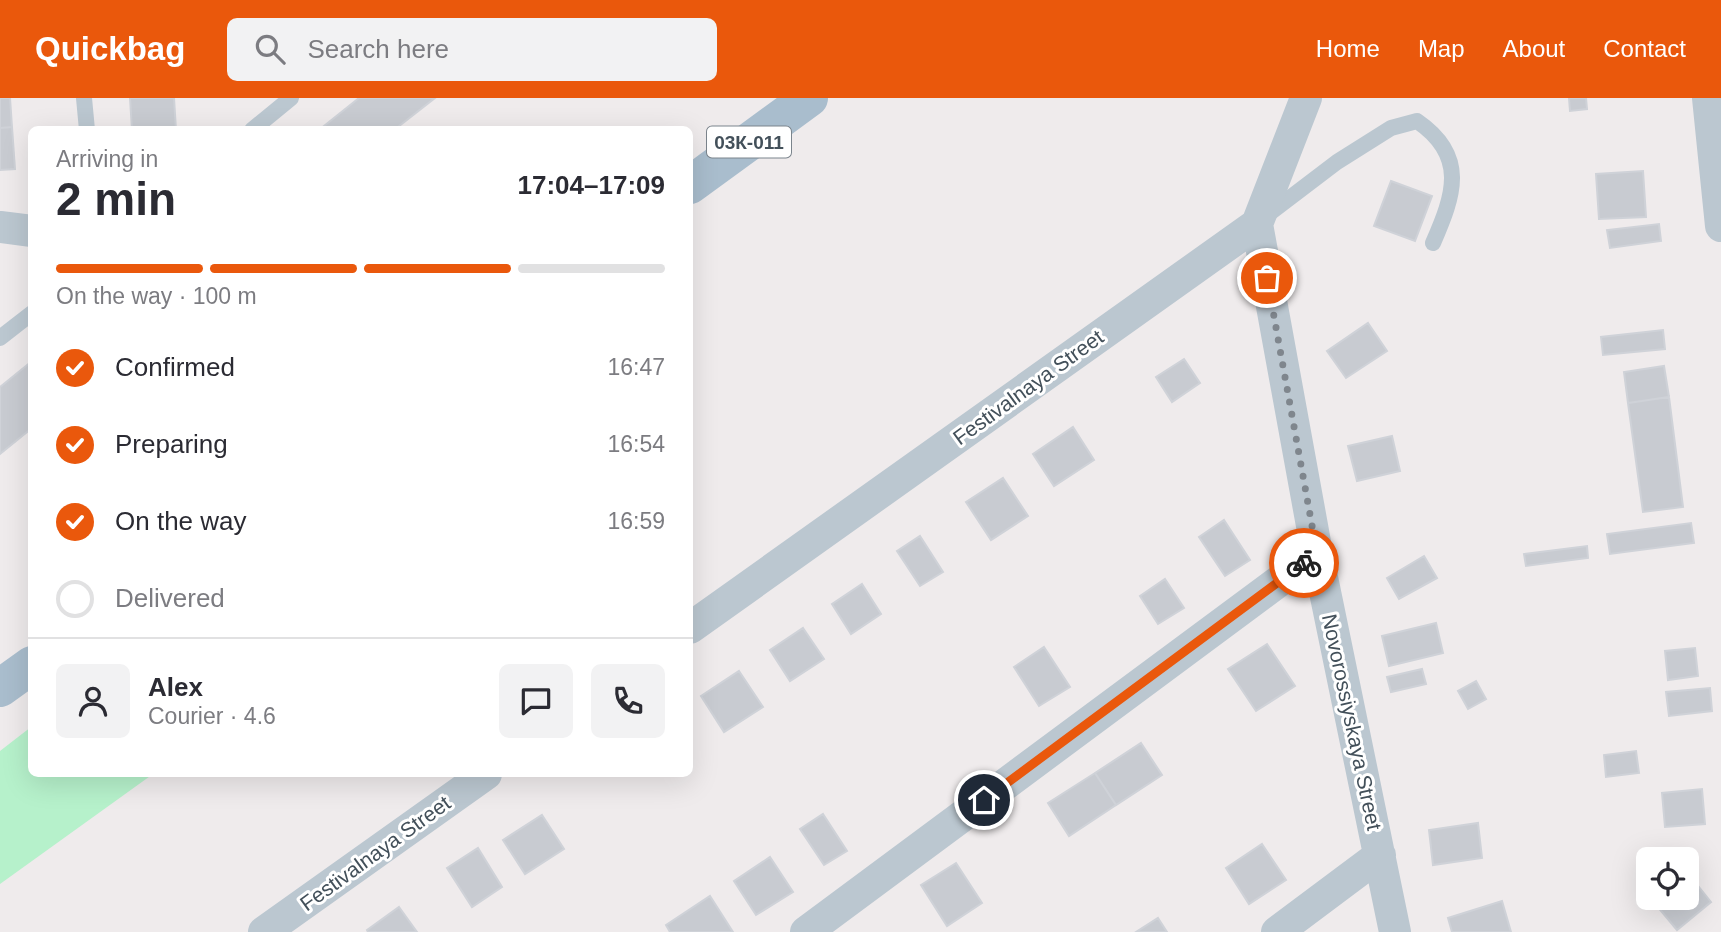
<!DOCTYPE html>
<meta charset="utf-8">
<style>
:root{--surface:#fff;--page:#f2f2f3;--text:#2b2b33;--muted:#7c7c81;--line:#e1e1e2;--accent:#ea580c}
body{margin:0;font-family:Arial,sans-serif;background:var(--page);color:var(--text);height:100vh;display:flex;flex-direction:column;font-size:26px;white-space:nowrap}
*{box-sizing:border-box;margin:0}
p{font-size:23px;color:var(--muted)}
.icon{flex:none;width:38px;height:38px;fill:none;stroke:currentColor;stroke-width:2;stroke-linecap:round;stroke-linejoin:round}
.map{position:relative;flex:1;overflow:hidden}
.side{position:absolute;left:28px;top:28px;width:665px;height:651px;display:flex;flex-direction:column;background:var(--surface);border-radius:10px;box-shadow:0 7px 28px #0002}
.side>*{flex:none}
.fabs{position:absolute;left:1636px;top:749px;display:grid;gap:14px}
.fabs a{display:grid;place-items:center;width:63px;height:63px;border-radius:10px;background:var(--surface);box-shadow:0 7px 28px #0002;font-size:35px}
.pin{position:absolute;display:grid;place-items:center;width:60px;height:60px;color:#fff;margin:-30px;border:4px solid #fff;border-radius:50%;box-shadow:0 2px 7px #0007}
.courier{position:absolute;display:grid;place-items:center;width:70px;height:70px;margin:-35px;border:5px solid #ea580c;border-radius:50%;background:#fff;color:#222;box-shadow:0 2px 9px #0007}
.headline em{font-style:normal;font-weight:700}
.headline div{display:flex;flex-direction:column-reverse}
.headline{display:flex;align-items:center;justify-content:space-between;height:119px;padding:0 28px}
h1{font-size:46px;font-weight:700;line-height:52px}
.bar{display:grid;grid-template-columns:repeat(4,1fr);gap:10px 7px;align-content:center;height:84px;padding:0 28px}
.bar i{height:9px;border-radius:5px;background:var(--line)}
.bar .selected{background:var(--accent)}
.bar p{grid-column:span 4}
.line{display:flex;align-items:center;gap:18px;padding:0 28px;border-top:2px solid var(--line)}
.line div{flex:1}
.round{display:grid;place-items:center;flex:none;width:74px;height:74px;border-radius:10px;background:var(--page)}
ol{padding:0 28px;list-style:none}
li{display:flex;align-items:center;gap:21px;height:77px}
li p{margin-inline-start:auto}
li .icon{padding:7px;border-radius:50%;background:var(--accent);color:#fff;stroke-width:4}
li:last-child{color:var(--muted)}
li i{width:38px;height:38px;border:4px solid var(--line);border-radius:50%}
header{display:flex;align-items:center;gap:42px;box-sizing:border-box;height:98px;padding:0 35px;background:var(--accent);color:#fff}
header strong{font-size:33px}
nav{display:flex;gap:38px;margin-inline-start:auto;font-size:24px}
.search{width:490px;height:63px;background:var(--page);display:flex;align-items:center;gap:18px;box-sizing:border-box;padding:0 24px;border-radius:10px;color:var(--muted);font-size:26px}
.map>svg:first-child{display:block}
.green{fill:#b6f1cb}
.building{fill:#c8cbd1;stroke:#cfd2d8;stroke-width:2}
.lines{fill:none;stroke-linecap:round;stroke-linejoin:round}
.service{stroke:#bbc7d0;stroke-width:16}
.minor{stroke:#bbc7d0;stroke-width:32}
.primary{stroke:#a9bdcd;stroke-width:38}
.done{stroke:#7f868d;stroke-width:7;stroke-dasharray:0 12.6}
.route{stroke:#ea580c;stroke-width:9}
.labels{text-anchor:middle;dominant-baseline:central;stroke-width:6;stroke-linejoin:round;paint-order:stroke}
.shield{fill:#fff;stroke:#7b848c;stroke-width:2}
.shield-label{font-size:19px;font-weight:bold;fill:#43505a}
.street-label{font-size:21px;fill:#43505a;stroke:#fff}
</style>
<header>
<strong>Quickbag</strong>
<div class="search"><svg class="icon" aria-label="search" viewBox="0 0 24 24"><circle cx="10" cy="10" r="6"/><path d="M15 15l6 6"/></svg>Search here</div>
<nav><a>Home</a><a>Map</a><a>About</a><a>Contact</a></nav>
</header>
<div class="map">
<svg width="1721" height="834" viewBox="0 0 1721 834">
<rect width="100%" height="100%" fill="#efebec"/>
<!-- green -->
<path class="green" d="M 31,629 L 32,676 L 153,676 L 0,786 L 0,653 Z"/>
<!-- building -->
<path class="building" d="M 0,0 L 10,0 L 12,29 L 0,30 Z
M 130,0 L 174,0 L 176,32 L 132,32 Z
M 359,0 L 435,0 L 394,32 L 319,32 Z
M 1569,0 L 1586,0 L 1587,11 L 1570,13 Z
M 12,29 L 15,71 L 0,72 L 0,30 Z
M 1643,73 L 1646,119 L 1599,121 L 1596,76 Z
M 1391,83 L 1432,98 L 1415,143 L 1374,128 Z
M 1659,126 L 1661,143 L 1610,150 L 1607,132 Z
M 1368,225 L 1387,253 L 1346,280 L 1327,253 Z
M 1663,232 L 1665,251 L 1603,257 L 1601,239 Z
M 1184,261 L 1200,285 L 1172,304 L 1156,279 Z
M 32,263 L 32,330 L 0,356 L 0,289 Z
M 1664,268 L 1669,299 L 1628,305 L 1624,274 Z
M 1669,299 L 1683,409 L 1643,414 L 1628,305 Z
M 1073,329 L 1094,362 L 1054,388 L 1033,356 Z
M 1392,338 L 1400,373 L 1357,383 L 1348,348 Z
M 1003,380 L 1028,418 L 991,442 L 966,404 Z
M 1224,422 L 1250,462 L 1225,478 L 1199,439 Z
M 1691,425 L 1694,445 L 1610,456 L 1607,436 Z
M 920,438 L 943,474 L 920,488 L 897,453 Z
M 1587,448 L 1588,460 L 1526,468 L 1524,456 Z
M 1424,458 L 1437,480 L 1399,501 L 1387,480 Z
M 1165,481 L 1184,510 L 1158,526 L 1140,498 Z
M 862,486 L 881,516 L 851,536 L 832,506 Z
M 1436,525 L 1443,555 L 1389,568 L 1382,538 Z
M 803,530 L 824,561 L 790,583 L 770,552 Z
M 1267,546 L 1295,588 L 1256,613 L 1228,571 Z
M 1044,549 L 1070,589 L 1039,608 L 1014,569 Z
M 1695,550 L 1698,578 L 1668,582 L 1665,553 Z
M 1422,571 L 1426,586 L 1391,594 L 1387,579 Z
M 739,573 L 763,609 L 724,634 L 701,598 Z
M 1476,583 L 1486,601 L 1468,611 L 1458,593 Z
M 1710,590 L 1712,613 L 1669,618 L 1666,594 Z
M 1141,645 L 1162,677 L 1116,707 L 1095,675 Z
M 1636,653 L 1639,675 L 1606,679 L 1604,657 Z
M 1095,675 L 1116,707 L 1069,738 L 1048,705 Z
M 1702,691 L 1705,726 L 1665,729 L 1662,695 Z
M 823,716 L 847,753 L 824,767 L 800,731 Z
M 542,717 L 564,751 L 525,776 L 503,742 Z
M 1478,725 L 1482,760 L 1433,767 L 1429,732 Z
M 1262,746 L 1286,782 L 1249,806 L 1226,770 Z
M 478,750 L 502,789 L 472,809 L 447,770 Z
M 770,759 L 793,794 L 756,817 L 734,783 Z
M 956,765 L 982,805 L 947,828 L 921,787 Z
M 1687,774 L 1711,804 L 1677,832 L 1652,802 L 1656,800 L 1687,800 Z
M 710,798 L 733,834 L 670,834 L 666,827 Z
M 1502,803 L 1511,834 L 1452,834 L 1448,820 Z
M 399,809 L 417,834 L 368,834 L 367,832 Z
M 1158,820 L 1167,834 L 1136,834 Z"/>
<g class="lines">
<!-- service -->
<path class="service" d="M 84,0 L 87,32
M 252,32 L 291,0
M 1266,118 L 1337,64 L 1391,30 L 1417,23 C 1468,58 1454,97 1433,145
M 0,240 L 32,215"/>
<!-- minor -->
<path class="minor" d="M 1708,0 L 1721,128
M 1257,126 L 1317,455 L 1395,834
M 0,129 L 32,133
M 690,530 L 1257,126 L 1306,0
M 264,834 L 486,676
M 806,834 L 1317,455
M 1277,834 L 1380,757"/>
<!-- primary -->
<path class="primary" d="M 690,87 L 809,0
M 0,590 L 32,567"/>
</g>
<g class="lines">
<!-- done -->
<path class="done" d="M 1267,180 L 1317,455 L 1304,465"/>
<!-- route -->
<path class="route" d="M 984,702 L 1304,465"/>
</g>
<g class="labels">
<!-- shield labels -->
<rect class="shield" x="707" y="28.5" width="84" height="31" rx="5"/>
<g class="shield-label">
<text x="749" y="44">03К-011</text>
</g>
<!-- street labels -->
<g class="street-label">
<text transform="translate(1028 289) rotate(-36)">Festivalnaya Street</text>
<text transform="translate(1352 624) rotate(78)">Novorossiyskaya Street</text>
<text transform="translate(375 755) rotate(-36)">Festivalnaya Street</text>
</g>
</g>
</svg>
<div class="fabs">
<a><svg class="icon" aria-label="locate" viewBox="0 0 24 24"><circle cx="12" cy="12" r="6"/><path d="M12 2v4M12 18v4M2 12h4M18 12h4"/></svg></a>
</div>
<div class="pin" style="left:1267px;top:180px;background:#ea580c"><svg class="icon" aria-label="bag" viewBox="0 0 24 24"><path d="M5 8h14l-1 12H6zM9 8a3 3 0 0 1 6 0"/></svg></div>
<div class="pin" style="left:984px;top:702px;background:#1f2937"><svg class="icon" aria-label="home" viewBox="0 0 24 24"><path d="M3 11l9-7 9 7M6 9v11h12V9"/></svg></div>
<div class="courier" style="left:1304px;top:465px"><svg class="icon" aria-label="bike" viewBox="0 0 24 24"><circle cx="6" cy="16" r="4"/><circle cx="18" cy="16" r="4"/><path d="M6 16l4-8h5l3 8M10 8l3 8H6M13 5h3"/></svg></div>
<section class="side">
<div class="headline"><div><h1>2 min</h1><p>Arriving in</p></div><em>17:04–17:09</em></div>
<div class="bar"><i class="selected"></i><i class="selected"></i><i class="selected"></i><i></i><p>On the way · 100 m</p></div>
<ol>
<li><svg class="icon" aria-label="check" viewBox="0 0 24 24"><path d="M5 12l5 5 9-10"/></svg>Confirmed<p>16:47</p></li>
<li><svg class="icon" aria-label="check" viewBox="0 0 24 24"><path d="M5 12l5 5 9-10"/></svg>Preparing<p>16:54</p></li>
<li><svg class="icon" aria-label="check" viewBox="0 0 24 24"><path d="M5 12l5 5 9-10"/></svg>On the way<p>16:59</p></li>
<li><i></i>Delivered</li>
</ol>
<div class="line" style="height:126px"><a class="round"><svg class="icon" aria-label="person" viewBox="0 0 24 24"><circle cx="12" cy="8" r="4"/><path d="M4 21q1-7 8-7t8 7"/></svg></a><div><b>Alex</b><p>Courier · 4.6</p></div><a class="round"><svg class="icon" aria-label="chat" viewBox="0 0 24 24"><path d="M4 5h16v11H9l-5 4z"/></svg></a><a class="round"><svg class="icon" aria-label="phone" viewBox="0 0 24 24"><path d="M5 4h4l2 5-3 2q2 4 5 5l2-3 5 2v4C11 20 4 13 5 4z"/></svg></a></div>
</section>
</div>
